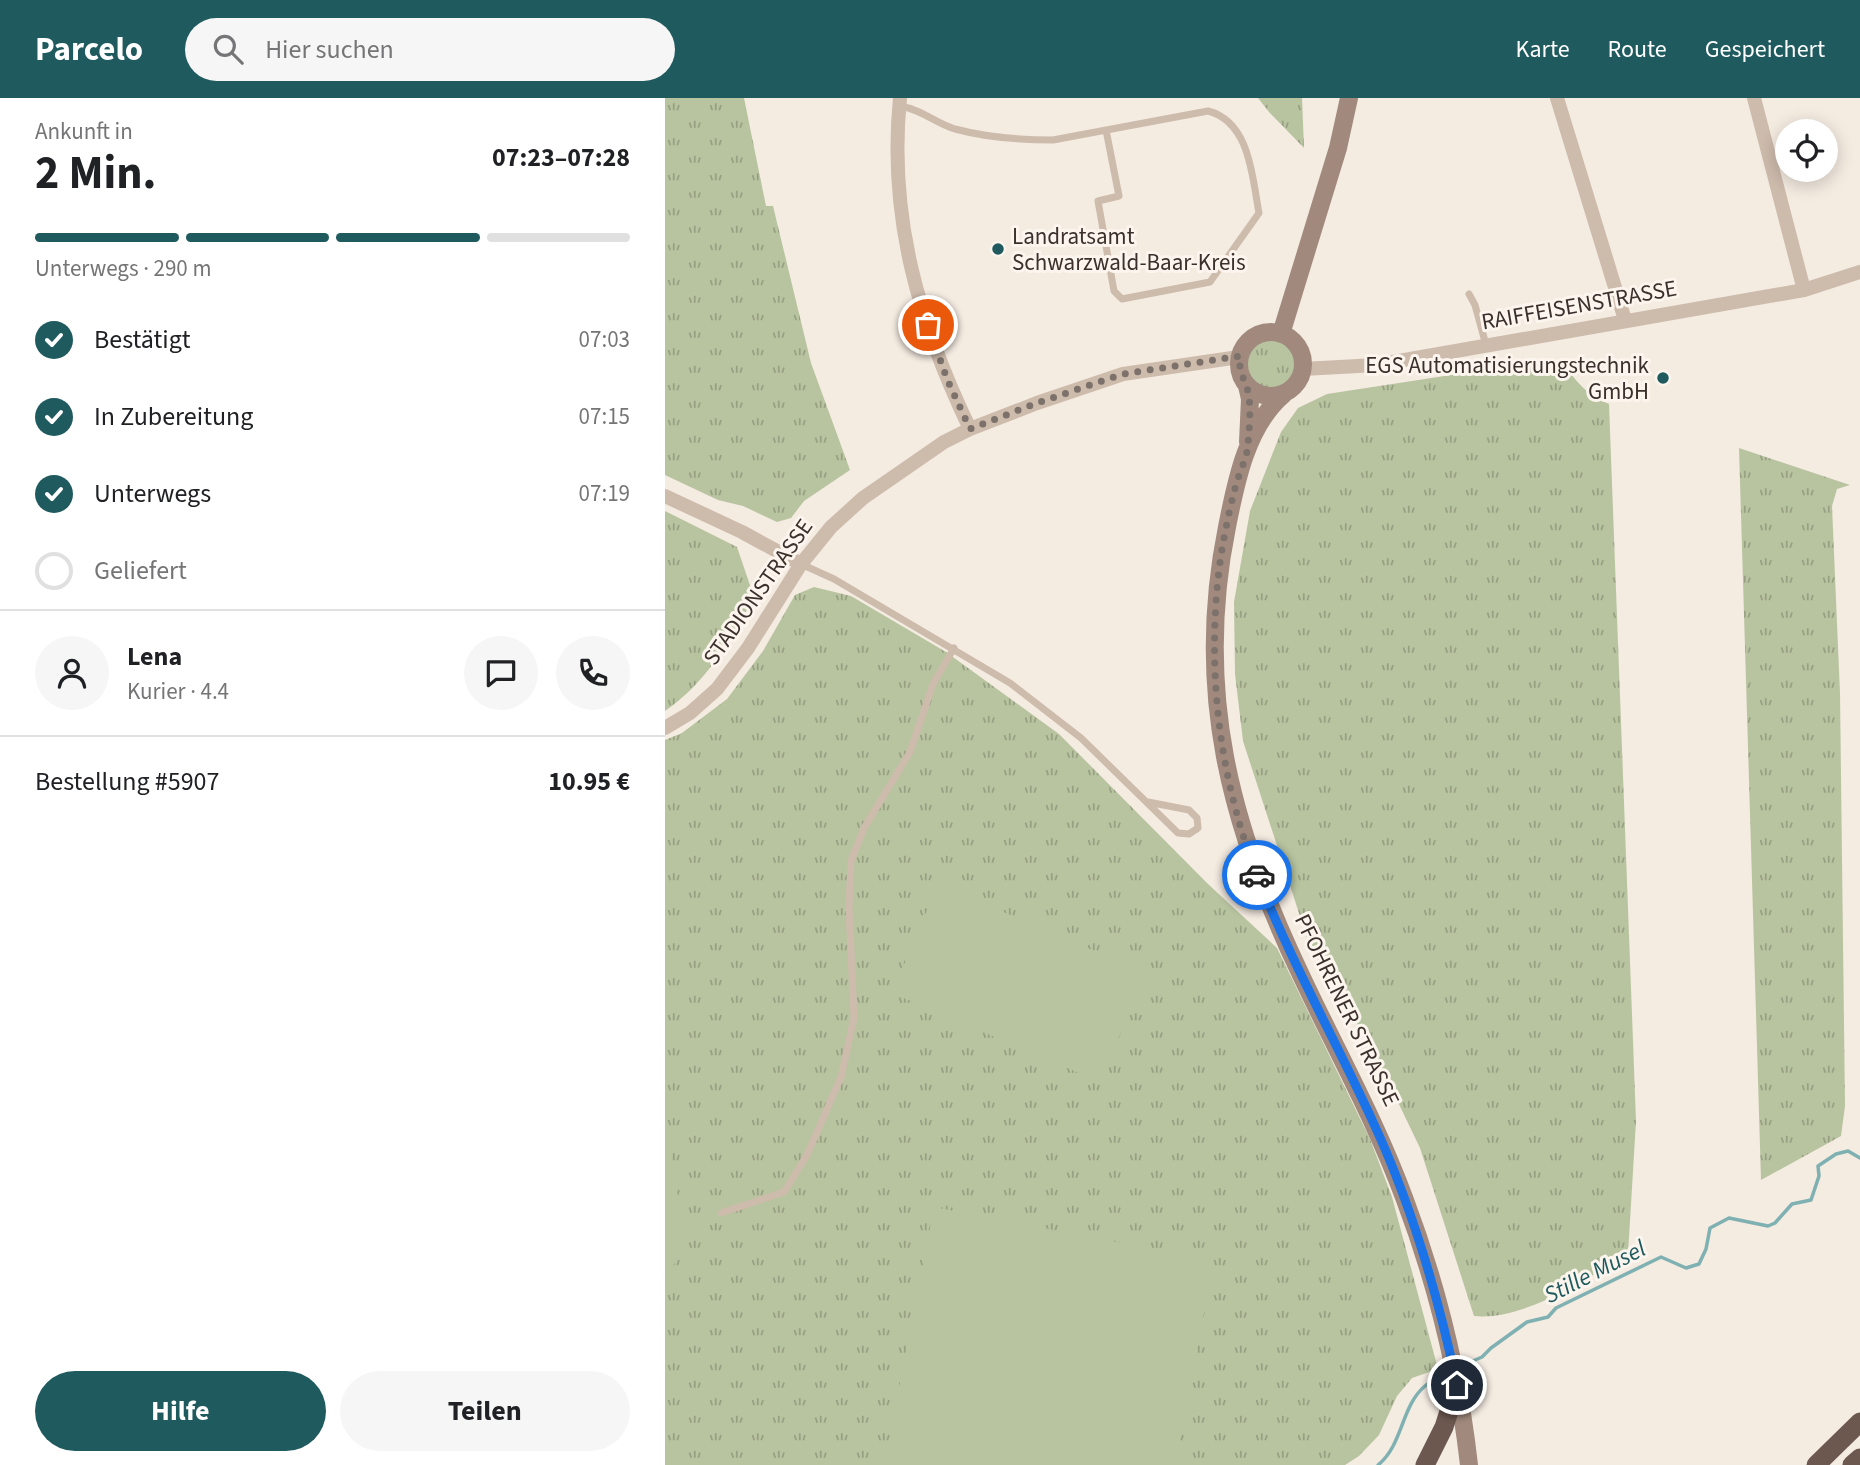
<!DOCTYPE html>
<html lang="de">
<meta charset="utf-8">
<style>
:root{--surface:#fff;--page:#f6f6f6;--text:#202124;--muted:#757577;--line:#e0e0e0;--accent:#1f5a5e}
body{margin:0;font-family:"Source Sans 3",sans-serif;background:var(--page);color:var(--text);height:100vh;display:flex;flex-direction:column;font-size:26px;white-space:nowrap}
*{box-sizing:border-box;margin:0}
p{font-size:23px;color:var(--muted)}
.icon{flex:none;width:38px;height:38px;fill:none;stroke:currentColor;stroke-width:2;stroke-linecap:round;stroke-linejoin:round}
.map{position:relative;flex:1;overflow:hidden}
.sheet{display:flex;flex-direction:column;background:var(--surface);width:665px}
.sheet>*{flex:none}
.buttons{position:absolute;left:1110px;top:21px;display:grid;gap:14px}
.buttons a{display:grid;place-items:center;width:63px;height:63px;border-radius:50%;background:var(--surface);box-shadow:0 4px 18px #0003;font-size:35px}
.pin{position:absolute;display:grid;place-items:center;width:60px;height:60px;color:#fff;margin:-30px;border:4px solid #fff;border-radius:50%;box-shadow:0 2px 7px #0007}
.courier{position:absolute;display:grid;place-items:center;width:70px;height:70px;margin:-35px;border:5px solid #1a73e8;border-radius:50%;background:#fff;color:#222;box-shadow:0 2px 9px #0007}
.summary em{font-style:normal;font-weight:700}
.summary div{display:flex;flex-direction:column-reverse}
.summary{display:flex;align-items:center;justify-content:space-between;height:119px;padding:0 35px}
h1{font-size:46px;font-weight:700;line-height:52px}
.bar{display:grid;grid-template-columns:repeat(4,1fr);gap:10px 7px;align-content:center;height:84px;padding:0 35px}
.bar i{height:9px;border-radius:5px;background:var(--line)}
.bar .on{background:var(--accent)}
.bar p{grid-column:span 4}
.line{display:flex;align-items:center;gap:18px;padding:0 35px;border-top:2px solid var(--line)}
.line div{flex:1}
.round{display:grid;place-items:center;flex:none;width:74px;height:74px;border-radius:37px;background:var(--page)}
ol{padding:0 35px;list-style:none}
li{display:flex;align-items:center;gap:21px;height:77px}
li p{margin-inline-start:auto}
li .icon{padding:7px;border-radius:50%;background:var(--accent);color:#fff;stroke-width:4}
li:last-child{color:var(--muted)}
li i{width:38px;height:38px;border:4px solid var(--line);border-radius:50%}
.button{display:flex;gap:14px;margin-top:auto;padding:14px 35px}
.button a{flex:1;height:80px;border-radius:42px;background:var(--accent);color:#fff;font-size:28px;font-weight:700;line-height:80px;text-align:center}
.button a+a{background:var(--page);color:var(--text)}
header{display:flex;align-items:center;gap:42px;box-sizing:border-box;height:98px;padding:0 35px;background:var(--accent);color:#fff}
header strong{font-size:33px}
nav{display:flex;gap:38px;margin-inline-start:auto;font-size:24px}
.search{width:490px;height:63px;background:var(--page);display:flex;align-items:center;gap:18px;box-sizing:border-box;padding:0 24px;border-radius:38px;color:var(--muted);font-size:26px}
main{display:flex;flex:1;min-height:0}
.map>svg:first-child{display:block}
.grass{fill:url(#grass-tufts)}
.pitch{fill:#b8c4a0}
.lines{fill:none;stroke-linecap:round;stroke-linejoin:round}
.stream{stroke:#7fb0b2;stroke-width:3.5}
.service{stroke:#cdbbac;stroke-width:7}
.minor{stroke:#cdbbac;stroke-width:14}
.secondary{stroke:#a18a7d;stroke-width:18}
.trunk{stroke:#6c584f;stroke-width:19}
.done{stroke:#7c716b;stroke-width:7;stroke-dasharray:0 12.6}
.route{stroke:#1a73e8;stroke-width:9}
.poi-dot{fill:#1f5a5e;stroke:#fbf5ee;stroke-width:2.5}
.labels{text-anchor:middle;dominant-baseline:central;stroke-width:6;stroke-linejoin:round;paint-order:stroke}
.poi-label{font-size:23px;fill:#3b302b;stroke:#fbf5ee;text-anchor:start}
.street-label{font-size:23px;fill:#3b302b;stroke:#fbf5ee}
.water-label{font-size:24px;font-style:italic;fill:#1f5a5e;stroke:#fbf5ee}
</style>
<header>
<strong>Parcelo</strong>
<div class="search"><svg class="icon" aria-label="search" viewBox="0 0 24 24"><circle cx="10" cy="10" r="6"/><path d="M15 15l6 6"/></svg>Hier suchen</div>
<nav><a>Karte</a><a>Route</a><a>Gespeichert</a></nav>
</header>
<main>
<section class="sheet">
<div class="summary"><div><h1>2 Min.</h1><p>Ankunft in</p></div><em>07:23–07:28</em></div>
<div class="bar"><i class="on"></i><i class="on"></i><i class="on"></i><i></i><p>Unterwegs · 290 m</p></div>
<ol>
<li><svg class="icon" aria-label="check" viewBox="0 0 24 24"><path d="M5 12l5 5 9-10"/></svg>Bestätigt<p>07:03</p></li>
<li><svg class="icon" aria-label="check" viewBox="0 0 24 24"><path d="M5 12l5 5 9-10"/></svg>In Zubereitung<p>07:15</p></li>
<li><svg class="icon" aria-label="check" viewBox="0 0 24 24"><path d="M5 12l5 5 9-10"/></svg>Unterwegs<p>07:19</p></li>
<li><i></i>Geliefert</li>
</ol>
<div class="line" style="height:126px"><a class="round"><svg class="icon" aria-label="person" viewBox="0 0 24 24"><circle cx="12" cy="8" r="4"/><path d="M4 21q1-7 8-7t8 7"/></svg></a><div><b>Lena</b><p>Kurier · 4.4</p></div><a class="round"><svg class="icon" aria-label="chat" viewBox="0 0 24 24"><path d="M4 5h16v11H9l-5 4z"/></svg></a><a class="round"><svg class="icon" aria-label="phone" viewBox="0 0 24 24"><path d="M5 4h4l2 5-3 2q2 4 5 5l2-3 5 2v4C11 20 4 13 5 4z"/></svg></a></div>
<div class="line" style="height:91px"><div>Bestellung #5907</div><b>10.95 €</b></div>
<div class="button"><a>Hilfe</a><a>Teilen</a></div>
</section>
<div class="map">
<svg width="1195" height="1367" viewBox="0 0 1195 1367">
<defs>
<pattern id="grass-tufts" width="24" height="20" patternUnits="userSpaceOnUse" patternTransform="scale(1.75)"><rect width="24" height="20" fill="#b8c4a0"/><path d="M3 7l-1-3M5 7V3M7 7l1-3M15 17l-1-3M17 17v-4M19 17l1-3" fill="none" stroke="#97a083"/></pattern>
</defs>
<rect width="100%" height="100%" fill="#f4ebe1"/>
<!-- grass -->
<path class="grass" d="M 0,0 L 79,0 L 101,108 L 108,108 L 146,265 L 185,372 L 139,403 L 126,420 L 112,424 L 78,408 L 53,402 L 0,377 Z
M 593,0 L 637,0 L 639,50 L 604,14 Z
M579 267a27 27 0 1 1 54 0a27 27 0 1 1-54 0Z
M 864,265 L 904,273 C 916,290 926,298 944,306 L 971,1023 L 963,1156 C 922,1181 858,1223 809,1218 L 755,1050 L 707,950 L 644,846 L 578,643 L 570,576 L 569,504 L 585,413 L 616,334 L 633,310 L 662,296 Z
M 1074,350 L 1185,387 L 1172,391 L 1167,408 L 1175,595 L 1180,1008 L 1176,1038 L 1096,1082 Z
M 0,413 L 72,449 L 89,499 C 65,543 42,584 0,613 Z
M 149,489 L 186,498 L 281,554 L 394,636 L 543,786 L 612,850 L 705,1041 L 727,1099 L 773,1271 L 747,1280 L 732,1298 L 714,1337 L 694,1358 L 680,1367 L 0,1367 L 0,642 L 17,635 L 62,601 L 98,553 L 130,497 Z"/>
<!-- pitch -->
<path class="pitch" d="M 273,786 L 481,875 L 435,984 L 227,895 Z
M 0,1018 L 21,1149 L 0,1179 Z
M 269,1109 L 534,1160 L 542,1185 L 542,1200 L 509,1367 L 219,1367 Z"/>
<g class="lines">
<!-- stream -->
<path class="stream" d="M 794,1269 L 817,1259 L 826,1250 L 862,1224 L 883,1219 L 891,1210 L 996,1159 L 1021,1170 L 1034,1166 L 1041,1151 L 1045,1130 L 1064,1120 L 1103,1128 L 1110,1125 L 1127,1106 L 1146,1102 L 1154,1078 L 1153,1068 L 1171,1056 L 1183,1053 L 1195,1060
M 713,1367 C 738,1347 736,1308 760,1288 C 767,1282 776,1278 784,1274"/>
<!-- service -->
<path class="service" d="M 235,8 C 258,12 270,25 290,31 C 320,39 358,42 388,42 L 543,13 C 585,24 587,78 594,115 L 545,184 L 457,201 L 449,193 L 433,103 L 454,98 L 441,32
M 804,196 L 810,207 L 821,247
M 136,466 L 169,481 L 345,585 L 416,640 L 513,735 L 524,736 L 533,730 L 532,720 L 524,712 L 483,704
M 56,1115 L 119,1094 L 142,1057 L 176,979 L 189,920 L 184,809 L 186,763 L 199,730 L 245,654 L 268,586 L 289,550"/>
<!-- minor -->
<path class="minor" d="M 235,0 C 223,118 254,225 305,331
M 892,0 L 960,222
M 1089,0 L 1139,192
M 638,271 L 711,267 L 1139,192 L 1195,174
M 0,398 L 77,434 L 136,466
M 0,630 L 25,615 L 52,591 L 83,550 L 136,466 L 166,429 L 198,400 L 279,344 L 305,331 L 372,305 L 458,276 L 574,259"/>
<!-- secondary -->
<path class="secondary" d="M574 266a32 32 0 1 1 64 0a32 32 0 1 1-64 0Z
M 616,236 L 673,50 L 684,0
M 582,288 L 585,301 L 583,344
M 619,296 C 582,327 571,383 562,429 C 529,592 565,728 635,875 C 670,950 711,1023 740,1102 C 772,1187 794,1277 804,1367"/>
<!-- trunk -->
<path class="trunk" d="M 760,1367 L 779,1329 L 792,1288
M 1151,1367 L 1195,1324
M 1187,1367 L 1195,1360"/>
</g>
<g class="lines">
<!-- done -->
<path class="done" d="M 263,227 L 282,281 L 305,331 L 372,305 L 458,276 L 575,258 C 573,277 582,283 584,299 C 586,314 584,332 583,347 C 582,359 576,371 572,383 C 566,405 561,428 557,451 C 540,560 552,674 592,777"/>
<!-- route -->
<path class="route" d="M 592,777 C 625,862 670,941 708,1024 C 747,1108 773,1197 792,1287"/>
</g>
<!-- markers -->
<g class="poi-dot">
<circle cx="333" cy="151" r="7"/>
<circle cx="998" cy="280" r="7"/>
</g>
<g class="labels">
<!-- poi labels -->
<g class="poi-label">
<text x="347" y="138">Landratsamt<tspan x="347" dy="26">Schwarzwald-Baar-Kreis</tspan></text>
<text x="984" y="267" text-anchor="end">EGS Automatisierungstechnik<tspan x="984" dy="26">GmbH</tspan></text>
</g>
<!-- street labels -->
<g class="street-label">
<text transform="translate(914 207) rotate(-10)">RAIFFEISENSTRASSE</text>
<text transform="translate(93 494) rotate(-55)">STADIONSTRASSE</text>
<text transform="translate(682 912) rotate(64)">PFOHRENER STRASSE</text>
</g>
<!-- water labels -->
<g class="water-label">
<text transform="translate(930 1174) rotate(-27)">Stille Musel</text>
</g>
</g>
</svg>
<div class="buttons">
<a><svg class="icon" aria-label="locate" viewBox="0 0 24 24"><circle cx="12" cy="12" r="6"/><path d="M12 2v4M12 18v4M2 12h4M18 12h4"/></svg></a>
</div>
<div class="pin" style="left:263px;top:227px;background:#ea580c"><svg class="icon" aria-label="bag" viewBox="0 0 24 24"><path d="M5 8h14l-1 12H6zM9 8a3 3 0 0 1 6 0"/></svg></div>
<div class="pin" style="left:792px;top:1287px;background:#1f2937"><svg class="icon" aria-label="home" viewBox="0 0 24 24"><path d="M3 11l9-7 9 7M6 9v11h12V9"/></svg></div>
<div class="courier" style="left:592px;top:777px"><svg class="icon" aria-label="car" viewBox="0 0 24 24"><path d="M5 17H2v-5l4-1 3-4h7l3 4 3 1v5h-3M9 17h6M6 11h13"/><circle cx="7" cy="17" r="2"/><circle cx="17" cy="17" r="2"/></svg></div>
</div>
</main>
